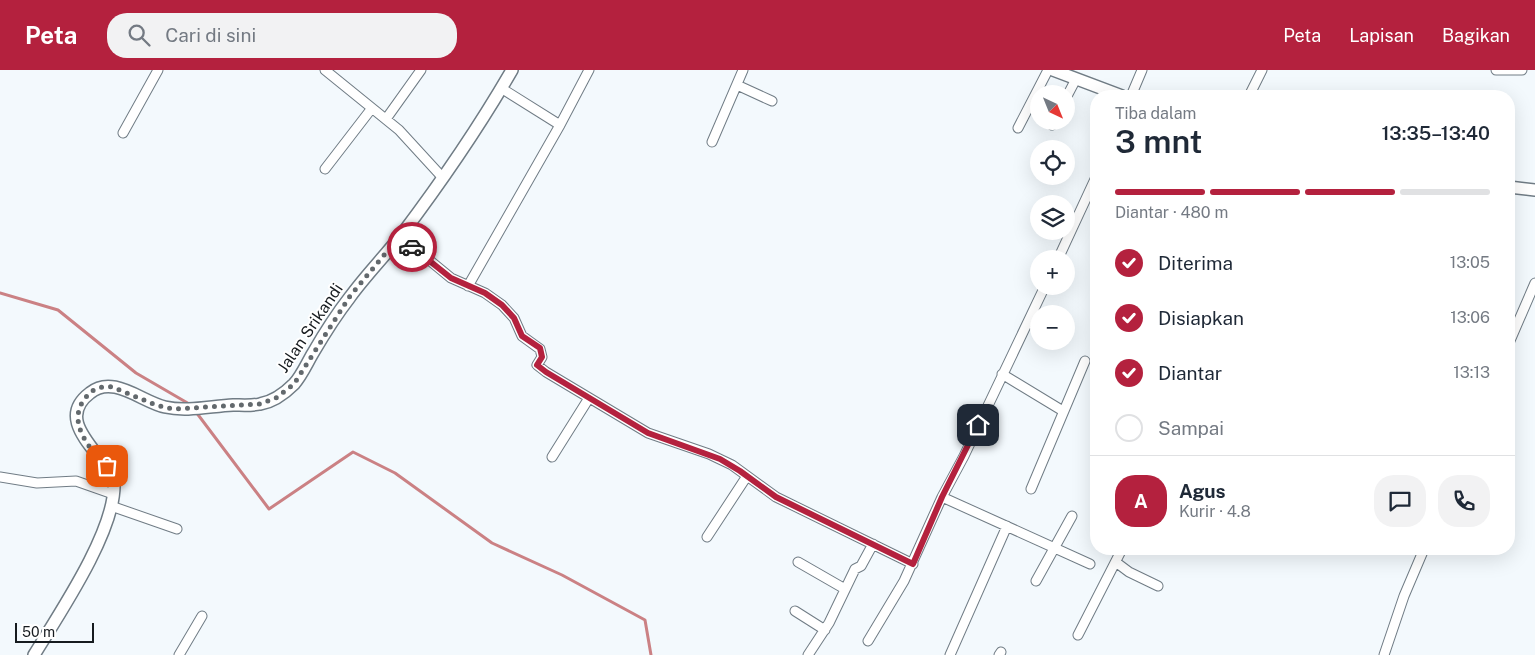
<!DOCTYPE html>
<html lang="id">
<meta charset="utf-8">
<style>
:root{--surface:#fff;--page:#f2f2f3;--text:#1f2937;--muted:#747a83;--line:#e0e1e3;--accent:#b4213e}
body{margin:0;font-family:"Public Sans",sans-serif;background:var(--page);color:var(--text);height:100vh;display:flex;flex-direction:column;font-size:19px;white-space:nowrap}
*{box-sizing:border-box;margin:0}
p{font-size:16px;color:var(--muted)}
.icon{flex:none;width:28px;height:28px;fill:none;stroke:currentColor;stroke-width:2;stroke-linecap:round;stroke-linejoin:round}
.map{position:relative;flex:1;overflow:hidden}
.details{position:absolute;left:1090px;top:20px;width:425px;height:465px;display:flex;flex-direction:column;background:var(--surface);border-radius:20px;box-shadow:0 5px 20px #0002}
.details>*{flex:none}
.needle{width:32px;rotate:137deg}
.controls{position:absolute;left:1030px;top:15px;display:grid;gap:10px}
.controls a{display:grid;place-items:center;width:45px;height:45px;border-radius:50%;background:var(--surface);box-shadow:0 5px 20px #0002;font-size:25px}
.scale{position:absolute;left:15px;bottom:12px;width:79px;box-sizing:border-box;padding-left:5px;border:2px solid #161b1f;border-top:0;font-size:14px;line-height:18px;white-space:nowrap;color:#161b1f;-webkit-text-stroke:4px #fff;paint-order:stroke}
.pin{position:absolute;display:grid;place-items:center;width:42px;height:42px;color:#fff;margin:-21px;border-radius:10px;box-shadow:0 2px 8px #0006}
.courier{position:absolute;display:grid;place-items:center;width:50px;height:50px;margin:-25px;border:4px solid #b4213e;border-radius:50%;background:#fff;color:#222;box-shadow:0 1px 6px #0007}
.overview em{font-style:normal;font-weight:600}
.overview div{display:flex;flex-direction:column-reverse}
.overview{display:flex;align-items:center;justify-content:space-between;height:85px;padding:0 25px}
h1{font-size:32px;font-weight:600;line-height:38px}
.bar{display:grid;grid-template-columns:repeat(4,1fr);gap:8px 5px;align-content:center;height:60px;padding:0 25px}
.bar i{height:6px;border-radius:4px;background:var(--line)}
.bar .selected{background:var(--accent)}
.bar p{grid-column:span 4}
.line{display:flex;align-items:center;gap:12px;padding:0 25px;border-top:1px solid var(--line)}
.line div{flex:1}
.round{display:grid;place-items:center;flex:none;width:52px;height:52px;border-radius:20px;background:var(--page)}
ol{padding:0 25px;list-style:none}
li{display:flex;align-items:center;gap:15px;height:55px}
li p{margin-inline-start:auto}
li .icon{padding:5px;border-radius:50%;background:var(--accent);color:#fff;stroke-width:4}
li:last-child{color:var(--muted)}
li i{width:28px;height:28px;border:2px solid var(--line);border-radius:50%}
header{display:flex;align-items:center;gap:30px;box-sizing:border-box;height:70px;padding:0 25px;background:var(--accent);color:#fff}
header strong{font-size:24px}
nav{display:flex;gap:28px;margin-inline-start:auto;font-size:18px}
.search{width:350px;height:45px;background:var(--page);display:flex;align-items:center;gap:12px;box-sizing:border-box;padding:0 18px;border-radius:20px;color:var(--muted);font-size:19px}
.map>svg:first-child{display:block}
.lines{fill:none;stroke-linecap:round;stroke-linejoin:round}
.stream{stroke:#cb8184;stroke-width:3}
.minor-casing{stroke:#707c85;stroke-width:11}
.tertiary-casing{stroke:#707c85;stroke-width:14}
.minor{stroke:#fff;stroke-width:9}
.tertiary{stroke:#fff;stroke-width:11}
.done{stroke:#63696d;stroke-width:5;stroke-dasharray:0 9}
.route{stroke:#b4213e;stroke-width:6}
.labels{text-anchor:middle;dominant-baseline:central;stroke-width:4;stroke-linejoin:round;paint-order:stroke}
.street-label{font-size:16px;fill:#161b1f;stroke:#fff}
</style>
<header>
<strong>Peta</strong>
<div class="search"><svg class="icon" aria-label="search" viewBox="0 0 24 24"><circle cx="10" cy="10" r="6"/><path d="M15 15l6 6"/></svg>Cari di sini</div>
<nav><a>Peta</a><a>Lapisan</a><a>Bagikan</a></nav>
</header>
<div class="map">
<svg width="1535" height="585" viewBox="0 0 1535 585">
<rect width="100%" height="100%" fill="#f3f9fd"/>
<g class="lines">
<!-- stream -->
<path class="stream" d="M 0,223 L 58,240 L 136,303 L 191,335
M 196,342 L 269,439 L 353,382 L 395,403 L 492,473 L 562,505 L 645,550 L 651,585"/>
<!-- minor casing -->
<g class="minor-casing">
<path id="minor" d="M 325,0 L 399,60 L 443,108
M 1496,0 L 1522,0
M 737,15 L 772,31
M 501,18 L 560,55
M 1131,26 L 1142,0
M 1249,26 L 1262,0
M 1066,28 L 1076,9
M 386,49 L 421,0
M 1052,55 L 1054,51
M 1018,58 L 1048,0
M 123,63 L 158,0
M 712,72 L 743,0
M 325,99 L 372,38
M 400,166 L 451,208 L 485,223 L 502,235 L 514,248 L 522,266 L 540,279 L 542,287 L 537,295 L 546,302 L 648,363 L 709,384 L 732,395 L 776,427 L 913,494
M 1058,189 L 1096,107
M 468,216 L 560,55 L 589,0
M 1509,273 L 1535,213
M 1002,304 L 1063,341
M 552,387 L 589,328
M 0,407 L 37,413 L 76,411 L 113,424
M 1031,419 L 1085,291
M 942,427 L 1090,494
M 111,436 L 177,459
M 707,467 L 747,406
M 798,492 L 845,519
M 1117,493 L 1129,502 L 1158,516
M 1036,511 L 1072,446
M 795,541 L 825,560
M 1078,565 L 1122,479
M 868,571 L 904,511 L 942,427 L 964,386 L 1045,216
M 179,585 L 202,546
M 808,585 L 829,553 L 855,499 L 861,496 L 873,474
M 950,585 L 1007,456
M 999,585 L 1001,582
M 1384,585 L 1404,526 L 1424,479"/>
</g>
<!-- tertiary casing -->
<g class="tertiary-casing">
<path id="tertiary" d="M 1053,0 L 1122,26
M 1509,117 L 1535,120
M 34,585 C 59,544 114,463 114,416 C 114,389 49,354 90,323 C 113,304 142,332 165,337 C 187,342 211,336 233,335 C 241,335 251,336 260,334 C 272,332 285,323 294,314 C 302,305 307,293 313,283 C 324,264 336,245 350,227 C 366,205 385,186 402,164 C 442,111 479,57 512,0"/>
</g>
<!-- minor -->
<use href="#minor" class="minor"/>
<!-- tertiary -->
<use href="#tertiary" class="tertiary"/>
</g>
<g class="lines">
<!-- done -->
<path class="done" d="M 107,396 C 88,378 65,350 87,326 C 93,318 103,316 112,317 L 156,335 L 173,339 L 259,334 L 276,328 L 294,314 L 350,226 L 400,166 L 412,177"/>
<!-- route -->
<path class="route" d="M 412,177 L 451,208 L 485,223 L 502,235 L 514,248 L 522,266 L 540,278 L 542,287 L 537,295 L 546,302 L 648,363 L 720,389 L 740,401 L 776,427 L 913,494 L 942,427 L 978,355"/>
</g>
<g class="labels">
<!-- street labels -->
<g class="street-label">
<text transform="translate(310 258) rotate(-56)">Jalan Srikandi</text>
</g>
</g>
</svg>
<div class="controls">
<a><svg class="needle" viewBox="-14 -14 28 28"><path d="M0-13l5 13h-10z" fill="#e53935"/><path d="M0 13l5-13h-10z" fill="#747a83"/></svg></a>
<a><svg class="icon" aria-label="locate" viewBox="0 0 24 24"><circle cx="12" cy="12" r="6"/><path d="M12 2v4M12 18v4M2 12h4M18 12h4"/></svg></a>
<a><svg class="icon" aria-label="layers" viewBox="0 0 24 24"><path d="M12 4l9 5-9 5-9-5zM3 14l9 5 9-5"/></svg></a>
<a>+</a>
<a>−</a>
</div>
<div class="scale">50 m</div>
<div class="pin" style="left:107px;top:396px;background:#ea580c"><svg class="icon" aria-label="bag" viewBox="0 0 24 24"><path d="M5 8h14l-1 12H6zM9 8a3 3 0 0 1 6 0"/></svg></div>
<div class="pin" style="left:978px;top:355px;background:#1f2937"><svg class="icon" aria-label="home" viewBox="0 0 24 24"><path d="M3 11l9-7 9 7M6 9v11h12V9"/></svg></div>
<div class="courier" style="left:412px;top:177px"><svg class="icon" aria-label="car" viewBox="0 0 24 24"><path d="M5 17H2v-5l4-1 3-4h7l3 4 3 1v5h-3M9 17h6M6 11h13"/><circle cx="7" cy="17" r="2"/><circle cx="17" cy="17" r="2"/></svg></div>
<section class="details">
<div class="overview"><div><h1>3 mnt</h1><p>Tiba dalam</p></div><em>13:35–13:40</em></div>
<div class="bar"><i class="selected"></i><i class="selected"></i><i class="selected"></i><i></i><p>Diantar · 480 m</p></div>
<ol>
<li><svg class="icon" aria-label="check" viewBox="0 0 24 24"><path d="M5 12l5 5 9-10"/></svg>Diterima<p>13:05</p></li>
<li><svg class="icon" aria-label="check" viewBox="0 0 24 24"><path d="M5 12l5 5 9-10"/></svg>Disiapkan<p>13:06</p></li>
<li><svg class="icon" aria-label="check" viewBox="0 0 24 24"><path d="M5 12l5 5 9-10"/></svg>Diantar<p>13:13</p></li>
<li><i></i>Sampai</li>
</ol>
<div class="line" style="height:90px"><b class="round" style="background:var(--accent);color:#fff">A</b><div><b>Agus</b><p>Kurir · 4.8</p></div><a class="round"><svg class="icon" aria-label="chat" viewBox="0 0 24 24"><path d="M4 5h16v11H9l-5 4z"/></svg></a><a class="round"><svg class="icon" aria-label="phone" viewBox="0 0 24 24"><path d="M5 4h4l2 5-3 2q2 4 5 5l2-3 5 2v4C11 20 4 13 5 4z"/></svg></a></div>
</section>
</div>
